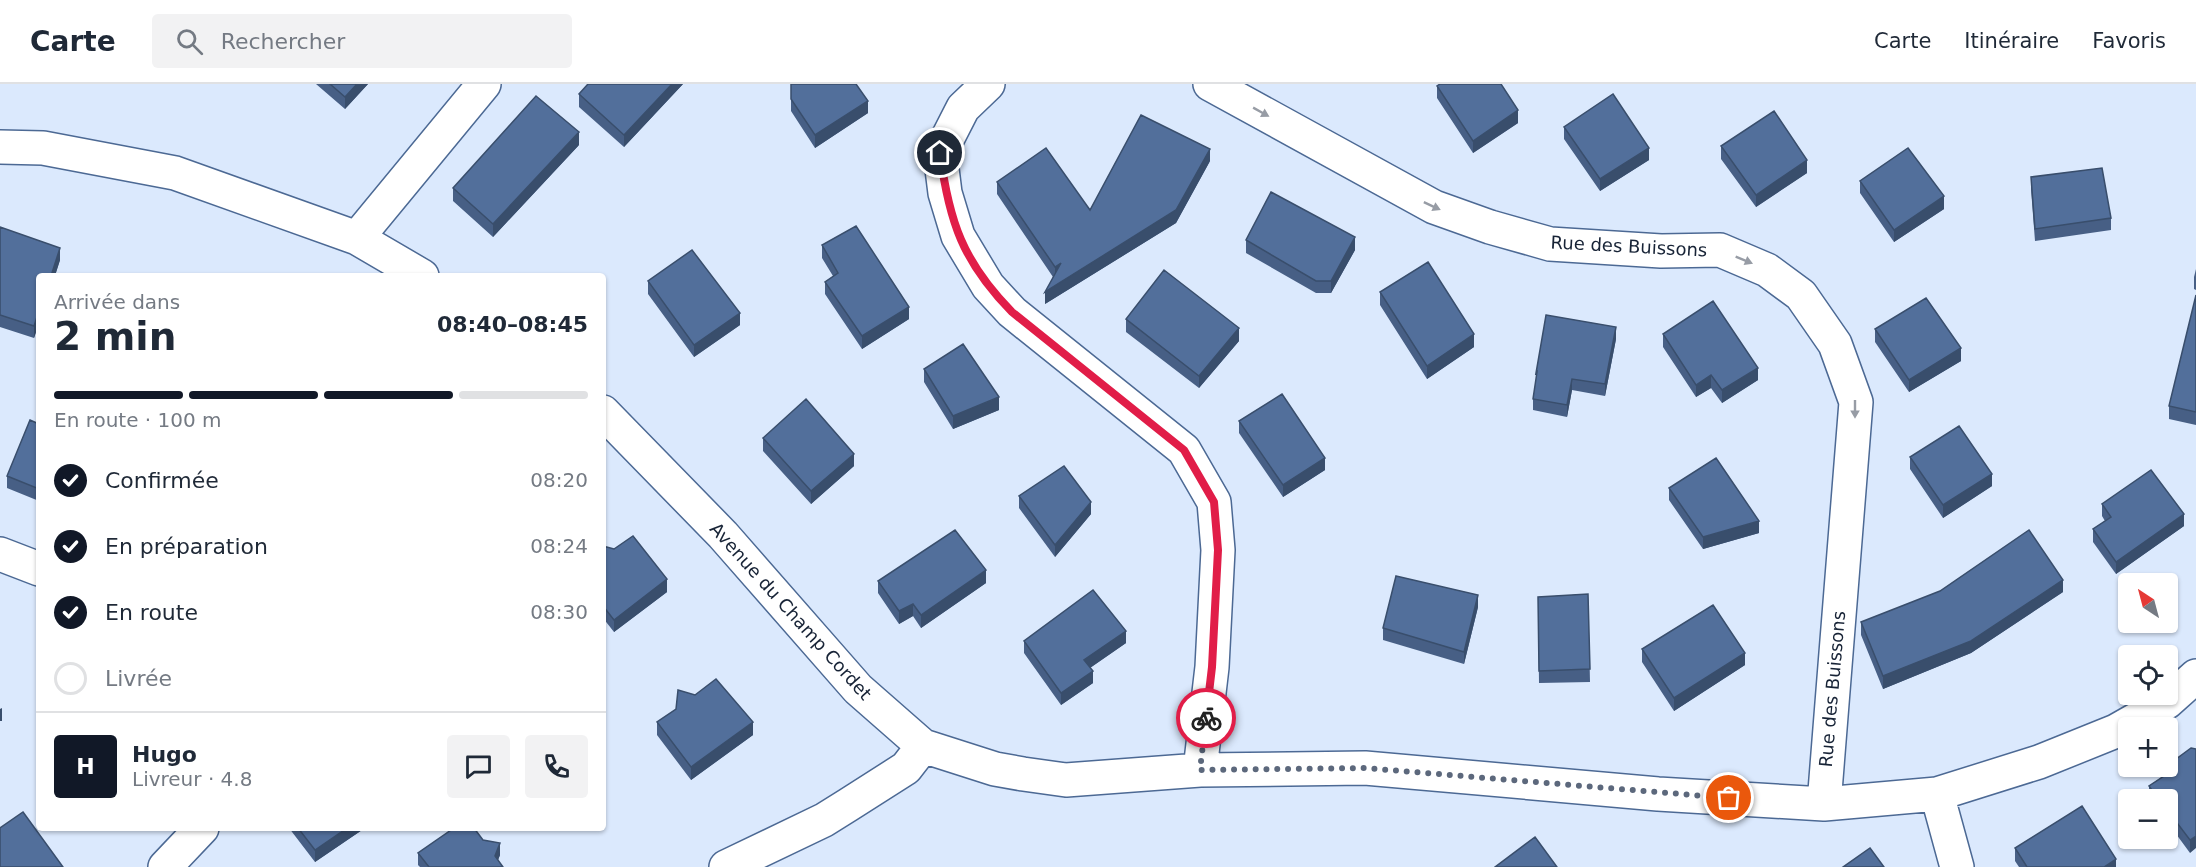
<!DOCTYPE html>
<html lang="fr">
<meta charset="utf-8">
<style>
:root{--surface:#fff;--page:#f2f2f3;--text:#1f2937;--muted:#747a83;--line:#e0e1e3;--accent:#111827}
body{margin:0;font-family:"DejaVu Sans",sans-serif;background:var(--page);color:var(--text);height:100vh;display:flex;flex-direction:column;font-size:22px;white-space:nowrap}
*{box-sizing:border-box;margin:0}
p{font-size:20px;color:var(--muted)}
.icon{flex:none;width:33px;height:33px;fill:none;stroke:currentColor;stroke-width:2;stroke-linecap:round;stroke-linejoin:round}
.map{position:relative;flex:1;overflow:hidden}
.sheet{position:absolute;left:36px;top:189px;width:570px;height:558px;display:flex;flex-direction:column;background:var(--surface);border-radius:6px;box-shadow:0 2px 4px #0004}
.sheet>*{flex:none}
.needle{width:39px;rotate:324deg}
.buttons{position:absolute;left:2118px;top:489px;display:grid;gap:12px}
.buttons a{display:grid;place-items:center;width:60px;height:60px;border-radius:6px;background:var(--surface);box-shadow:0 2px 4px #0004;font-size:30px}
.pin{position:absolute;display:grid;place-items:center;width:51px;height:51px;color:#fff;margin:-26px;border:3px solid #fff;border-radius:50%;box-shadow:0 2px 6px #0007}
.courier{position:absolute;display:grid;place-items:center;width:60px;height:60px;margin:-30px;border:4px solid #e11d48;border-radius:50%;background:#fff;color:#222;box-shadow:0 2px 8px #0007}
.headline em{font-style:normal;font-weight:700}
.headline div{display:flex;flex-direction:column-reverse}
.headline{display:flex;align-items:center;justify-content:space-between;height:102px;padding:0 18px}
h1{font-size:39px;font-weight:700;line-height:45px}
.bar{display:grid;grid-template-columns:repeat(4,1fr);gap:9px 6px;align-content:center;height:72px;padding:0 18px}
.bar i{height:8px;border-radius:4px;background:var(--line)}
.bar .selected{background:var(--accent)}
.bar p{grid-column:span 4}
.line{display:flex;align-items:center;gap:15px;padding:0 18px;border-top:2px solid var(--line)}
.line div{flex:1}
.round{display:grid;place-items:center;flex:none;width:63px;height:63px;border-radius:6px;background:var(--page)}
ol{padding:0 18px;list-style:none}
li{display:flex;align-items:center;gap:18px;height:66px}
li p{margin-inline-start:auto}
li .icon{padding:6px;border-radius:50%;background:var(--accent);color:#fff;stroke-width:4}
li:last-child{color:var(--muted)}
li i{width:33px;height:33px;border:3px solid var(--line);border-radius:50%}
header{display:flex;align-items:center;gap:36px;box-sizing:border-box;height:84px;padding:0 30px;background:var(--surface);border-bottom:2px solid var(--line)}
header strong{font-size:28px}
nav{display:flex;gap:33px;margin-inline-start:auto;font-size:21px}
.search{width:420px;height:54px;background:var(--page);display:flex;align-items:center;gap:15px;box-sizing:border-box;padding:0 21px;border-radius:6px;color:var(--muted);font-size:22px}
.map>svg:first-child{display:block}
.lines{fill:none;stroke-linecap:round;stroke-linejoin:round}
.street-casing{stroke:#4c6994;stroke-width:36}
.street{stroke:#fff;stroke-width:33}
.wall{fill:#475f85}
.shaded-wall{fill:#394e6c}
.building{fill:#526f9b;stroke:#394e6c;stroke-width:1.5}
.oneway{fill:#979ca5}
.done{stroke:#5c687c;stroke-width:6;stroke-dasharray:0 10.8}
.route{stroke:#e11d48;stroke-width:8}
.labels{text-anchor:middle;dominant-baseline:central;stroke-width:4.5;stroke-linejoin:round;paint-order:stroke}
.street-label{font-size:18px;fill:#172336;stroke:#fff}
</style>
<header>
<strong>Carte</strong>
<div class="search"><svg class="icon" aria-label="search" viewBox="0 0 24 24"><circle cx="10" cy="10" r="6"/><path d="M15 15l6 6"/></svg>Rechercher</div>
<nav><a>Carte</a><a>Itinéraire</a><a>Favoris</a></nav>
</header>
<div class="map">
<svg width="2196" height="783" viewBox="0 0 2196 783">
<rect width="100%" height="100%" fill="#dbe9fd"/>
<g class="lines">
<!-- street casing -->
<g class="street-casing">
<path id="street" d="M 988,0 L 963,24 L 940,69 L 945,109 L 958,152 L 988,202 L 1012,228 L 1184,366 L 1214,418 L 1218,466 L 1212,583 L 1200,686
M 1210,0 L 1434,123 L 1490,143 L 1550,160 L 1661,167 L 1720,166 L 1767,186 L 1801,211 L 1835,260 L 1856,318 L 1824,720
M 0,63 L 43,64 L 175,89 L 357,154 L 422,192
M 357,154 L 484,0
M 603,328 L 723,451 L 858,605 L 923,662 L 995,685 L 1023,690 L 1066,696 L 1200,686 L 1365,684 L 1658,710 L 1824,720 L 1937,710 L 2039,678 L 2116,647 L 2167,618 L 2196,592
M 0,470 L 39,485
M 1937,710 L 1957,783
M 165,783 L 202,744
M 726,783 L 824,736 L 848,721 L 906,684 L 923,662"/>
</g>
<!-- street -->
<use href="#street" class="street"/>
</g>
<!-- wall -->
<path class="wall" d="M 316,0 L 368,0 L 345,25 Z
M 683,0 L 624,63 L 579,23 L 579,10 Z
M 791,0 L 868,29 L 815,64 L 791,27 Z
M 1437,2 L 1518,39 L 1473,69 L 1437,14 Z
M 1564,43 L 1649,76 L 1600,107 L 1564,55 Z
M 579,61 L 493,153 L 453,117 L 453,104 Z
M 1721,62 L 1807,89 L 1756,123 L 1721,75 Z
M 1210,77 L 1176,139 L 1045,220 L 1053,193 L 997,110 L 997,98 L 1090,126 Z
M 2031,93 L 2111,134 L 2111,146 L 2035,157 L 2031,105 Z
M 1860,97 L 1944,125 L 1894,158 L 1860,109 Z
M 0,143 L 60,176 L 34,254 L 0,243 Z
M 1246,156 L 1355,166 L 1331,209 L 1316,209 L 1246,169 Z
M 822,161 L 909,235 L 862,265 L 825,210 L 825,198 L 833,192 L 822,174 Z
M 2196,185 L 2196,206 L 2194,205 L 2194,193 Z
M 648,197 L 740,241 L 694,273 L 648,210 Z
M 1380,208 L 1474,263 L 1427,295 L 1380,221 Z
M 2196,211 L 2196,341 L 2169,335 L 2169,322 Z
M 1126,235 L 1239,257 L 1199,304 L 1126,248 Z
M 1875,245 L 1961,277 L 1909,308 L 1875,258 Z
M 1663,250 L 1758,296 L 1722,319 L 1711,304 L 1696,313 L 1663,263 Z
M 1616,255 L 1605,312 L 1572,306 L 1567,333 L 1533,326 L 1533,315 L 1536,298 L 1536,289 Z
M 924,285 L 999,326 L 953,345 L 924,298 Z
M 1239,337 L 1325,386 L 1283,413 L 1239,349 Z
M 39,340 L 39,417 L 7,404 L 7,392 Z
M 763,354 L 854,382 L 811,420 L 763,367 Z
M 1910,373 L 1992,402 L 1943,434 L 1910,385 Z
M 1669,404 L 1759,449 L 1703,465 L 1669,416 Z
M 1019,412 L 1091,430 L 1055,473 L 1019,424 Z
M 2102,420 L 2184,442 L 2116,490 L 2093,458 L 2093,445 L 2105,437 L 2102,432 Z
M 603,462 L 667,508 L 614,548 L 603,534 Z
M 878,497 L 986,499 L 921,544 L 913,532 L 899,540 L 878,509 Z
M 2063,508 L 1971,569 L 1883,605 L 1861,551 L 1861,538 Z
M 1588,510 L 1590,598 L 1539,599 L 1538,513 Z
M 1478,523 L 1464,580 L 1383,556 L 1383,544 Z
M 1024,557 L 1126,559 L 1090,584 L 1093,599 L 1061,621 L 1024,569 Z
M 1642,565 L 1745,581 L 1674,627 L 1642,578 Z
M 657,638 L 753,651 L 691,696 L 657,651 Z
M 2196,665 L 2190,769 L 2168,739 L 2168,716 L 2150,716 L 2149,714 L 2149,702 L 2163,692 L 2163,685 Z
M 289,744 L 365,744 L 315,778 Z
M 483,756 L 500,771 L 498,776 L 503,783 L 420,783 L 418,781 L 418,769 Z
M 2015,764 L 2116,783 L 2019,783 L 2015,777 Z"/>
<!-- shaded-wall -->
<path class="shaded-wall" d="M 357,0 L 368,0 L 345,25 L 345,13 Z
M 672,0 L 683,0 L 624,63 L 624,51 Z
M 868,17 L 868,29 L 815,64 L 815,51 Z
M 1518,26 L 1518,39 L 1473,69 L 1473,57 Z
M 579,48 L 579,61 L 493,153 L 493,140 Z
M 1649,64 L 1649,76 L 1600,107 L 1600,95 Z
M 1210,65 L 1210,77 L 1176,139 L 1045,220 L 1045,208 Z
M 1807,76 L 1807,89 L 1756,123 L 1756,111 Z
M 1944,112 L 1944,125 L 1894,158 L 1894,146 Z
M 1355,153 L 1355,166 L 1331,209 L 1331,197 Z
M 60,164 L 60,176 L 55,192 L 51,192 Z
M 1061,179 L 1055,195 L 1055,183 Z
M 909,223 L 909,235 L 862,265 L 862,252 Z
M 39,227 L 39,239 L 34,254 L 34,242 Z
M 740,229 L 740,241 L 694,273 L 694,261 Z
M 1616,243 L 1616,255 L 1605,312 L 1605,300 Z
M 1239,244 L 1239,257 L 1199,304 L 1199,292 Z
M 1474,250 L 1474,263 L 1427,295 L 1427,282 Z
M 1961,264 L 1961,277 L 1909,308 L 1909,296 Z
M 1758,284 L 1758,296 L 1722,319 L 1722,306 Z
M 1711,291 L 1711,304 L 1696,313 L 1696,301 Z
M 1572,295 L 1572,306 L 1567,333 L 1567,321 Z
M 999,313 L 999,326 L 953,345 L 953,332 Z
M 854,370 L 854,382 L 811,420 L 811,407 Z
M 1325,374 L 1325,386 L 1283,413 L 1283,401 Z
M 1992,390 L 1992,402 L 1943,434 L 1943,421 Z
M 1091,418 L 1091,430 L 1055,473 L 1055,461 Z
M 2184,430 L 2184,442 L 2116,490 L 2116,478 Z
M 1759,437 L 1759,449 L 1703,465 L 1703,453 Z
M 986,486 L 986,499 L 921,544 L 921,531 Z
M 667,495 L 667,508 L 614,548 L 614,536 Z
M 2063,496 L 2063,508 L 1971,569 L 1883,605 L 1883,592 Z
M 1478,511 L 1478,523 L 1464,580 L 1464,568 Z
M 913,520 L 913,532 L 899,540 L 899,527 Z
M 1126,547 L 1126,559 L 1084,588 L 1084,576 Z
M 1745,569 L 1745,581 L 1674,627 L 1674,614 Z
M 1093,587 L 1093,599 L 1061,621 L 1061,609 Z
M 2,624 L 2,637 L 0,637 L 0,625 Z
M 753,638 L 753,651 L 691,696 L 691,683 Z
M 347,744 L 365,744 L 315,778 L 315,766 Z
M 2196,752 L 2196,764 L 2190,769 L 2190,756 Z
M 500,759 L 500,771 L 495,783 L 495,772 Z
M 2116,775 L 2116,783 L 2104,783 Z"/>
<!-- building -->
<path class="building" d="M 330,0 L 357,0 L 345,13 Z
M 588,0 L 672,0 L 624,51 L 579,10 Z
M 791,0 L 856,0 L 868,17 L 815,51 L 791,15 Z
M 1440,0 L 1501,0 L 1518,26 L 1473,57 L 1437,2 Z
M 1613,10 L 1649,64 L 1600,95 L 1564,43 Z
M 536,12 L 579,48 L 493,140 L 453,104 Z
M 1774,27 L 1807,76 L 1756,111 L 1721,62 Z
M 1141,31 L 1210,65 L 1176,126 L 1045,208 L 1061,179 L 1055,183 L 997,98 L 1046,64 L 1090,126 Z
M 1908,64 L 1944,112 L 1894,146 L 1860,97 Z
M 2102,84 L 2111,134 L 2035,145 L 2031,93 Z
M 1271,108 L 1355,153 L 1331,197 L 1316,197 L 1246,156 Z
M 856,142 L 909,223 L 862,252 L 825,198 L 838,189 L 822,161 Z
M 0,143 L 60,164 L 51,192 L 39,192 L 39,227 L 34,242 L 0,231 Z
M 692,166 L 740,229 L 694,261 L 648,197 Z
M 1428,178 L 1474,250 L 1427,282 L 1380,208 Z
M 1164,186 L 1239,244 L 1199,292 L 1126,235 Z
M 2196,211 L 2196,328 L 2169,322 Z
M 1926,214 L 1961,264 L 1909,296 L 1875,245 Z
M 1713,217 L 1758,284 L 1722,306 L 1711,291 L 1696,301 L 1663,250 Z
M 1546,231 L 1616,243 L 1605,300 L 1572,295 L 1567,321 L 1533,315 L 1537,288 L 1536,289 Z
M 963,260 L 999,313 L 953,332 L 924,285 Z
M 1282,310 L 1325,374 L 1283,401 L 1239,337 Z
M 806,315 L 854,370 L 811,407 L 763,354 Z
M 30,336 L 39,340 L 39,405 L 7,392 Z
M 1959,342 L 1992,390 L 1943,421 L 1910,373 Z
M 1716,374 L 1759,437 L 1703,453 L 1669,404 Z
M 1064,382 L 1091,418 L 1055,461 L 1019,412 Z
M 2151,386 L 2184,430 L 2116,478 L 2093,445 L 2111,433 L 2102,420 Z
M 955,446 L 986,486 L 921,531 L 913,520 L 899,527 L 878,497 Z
M 2029,446 L 2063,496 L 1971,557 L 1883,592 L 1861,538 L 1940,507 Z
M 633,452 L 667,495 L 614,536 L 603,522 L 603,462 L 614,465 Z
M 1396,492 L 1478,511 L 1464,568 L 1383,544 Z
M 1093,506 L 1126,547 L 1084,576 L 1093,587 L 1061,609 L 1024,557 Z
M 1588,510 L 1590,585 L 1539,587 L 1538,513 Z
M 1713,521 L 1745,569 L 1674,614 L 1642,565 Z
M 716,595 L 753,638 L 691,683 L 657,638 L 676,625 L 678,606 L 695,611 Z
M 2191,664 L 2196,665 L 2196,752 L 2190,756 L 2168,727 L 2168,716 L 2159,716 L 2149,702 L 2167,690 L 2163,685 L 2168,682 L 2168,681 Z
M 2082,722 L 2116,775 L 2104,783 L 2027,783 L 2015,764 Z
M 23,728 L 63,783 L 0,783 L 0,744 Z
M 298,744 L 347,744 L 315,766 Z
M 454,744 L 474,744 L 483,756 L 500,759 L 495,772 L 503,783 L 429,783 L 418,769 Z
M 1535,753 L 1557,783 L 1495,783 Z
M 1870,764 L 1884,783 L 1843,783 Z"/>
<!-- one-way arrows -->
<defs><path id="oneway-solid" d="M-6-.8H1V-3.2L6.5 0L1 3.2V.8H-6Z" transform="scale(1.5)"/></defs>
<g class="oneway">
<use href="#oneway-solid" transform="translate(1261 28) rotate(29)"/>
<use href="#oneway-solid" transform="translate(1432 122) rotate(25)"/>
<use href="#oneway-solid" transform="translate(1744 176) rotate(22)"/>
<use href="#oneway-solid" transform="translate(1855 325) rotate(90)"/>
</g>
<g class="lines">
<!-- done -->
<path class="done" d="M 1206,634 L 1200,686 L 1365,684 L 1729,714"/>
<!-- route -->
<path class="route" d="M 940,69 C 949,138 963,178 1012,228 L 1184,366 L 1214,418 L 1218,466 L 1212,583 L 1206,634"/>
</g>
<g class="labels">
<!-- street labels -->
<g class="street-label">
<text transform="translate(1629 162) rotate(3)">Rue des Buissons</text>
<text transform="translate(791 527) rotate(48)">Avenue du Champ Cordet</text>
<text transform="translate(1832 605) rotate(-85)">Rue des Buissons</text>
</g>
</g>
</svg>
<div class="buttons">
<a><svg class="needle" viewBox="-14 -14 28 28"><path d="M0-13l5 13h-10z" fill="#e53935"/><path d="M0 13l5-13h-10z" fill="#747a83"/></svg></a>
<a><svg class="icon" aria-label="locate" viewBox="0 0 24 24"><circle cx="12" cy="12" r="6"/><path d="M12 2v4M12 18v4M2 12h4M18 12h4"/></svg></a>
<a>+</a>
<a>−</a>
</div>
<div class="pin" style="left:1729px;top:714px;background:#ea580c"><svg class="icon" aria-label="bag" viewBox="0 0 24 24"><path d="M5 8h14l-1 12H6zM9 8a3 3 0 0 1 6 0"/></svg></div>
<div class="pin" style="left:940px;top:69px;background:#1f2937"><svg class="icon" aria-label="home" viewBox="0 0 24 24"><path d="M3 11l9-7 9 7M6 9v11h12V9"/></svg></div>
<div class="courier" style="left:1206px;top:634px"><svg class="icon" aria-label="bike" viewBox="0 0 24 24"><circle cx="6" cy="16" r="4"/><circle cx="18" cy="16" r="4"/><path d="M6 16l4-8h5l3 8M10 8l3 8H6M13 5h3"/></svg></div>
<section class="sheet">
<div class="headline"><div><h1>2 min</h1><p>Arrivée dans</p></div><em>08:40–08:45</em></div>
<div class="bar"><i class="selected"></i><i class="selected"></i><i class="selected"></i><i></i><p>En route · 100 m</p></div>
<ol>
<li><svg class="icon" aria-label="check" viewBox="0 0 24 24"><path d="M5 12l5 5 9-10"/></svg>Confirmée<p>08:20</p></li>
<li><svg class="icon" aria-label="check" viewBox="0 0 24 24"><path d="M5 12l5 5 9-10"/></svg>En préparation<p>08:24</p></li>
<li><svg class="icon" aria-label="check" viewBox="0 0 24 24"><path d="M5 12l5 5 9-10"/></svg>En route<p>08:30</p></li>
<li><i></i>Livrée</li>
</ol>
<div class="line" style="height:108px"><b class="round" style="background:var(--accent);color:#fff">H</b><div><b>Hugo</b><p>Livreur · 4.8</p></div><a class="round"><svg class="icon" aria-label="chat" viewBox="0 0 24 24"><path d="M4 5h16v11H9l-5 4z"/></svg></a><a class="round"><svg class="icon" aria-label="phone" viewBox="0 0 24 24"><path d="M5 4h4l2 5-3 2q2 4 5 5l2-3 5 2v4C11 20 4 13 5 4z"/></svg></a></div>
</section>
</div>
